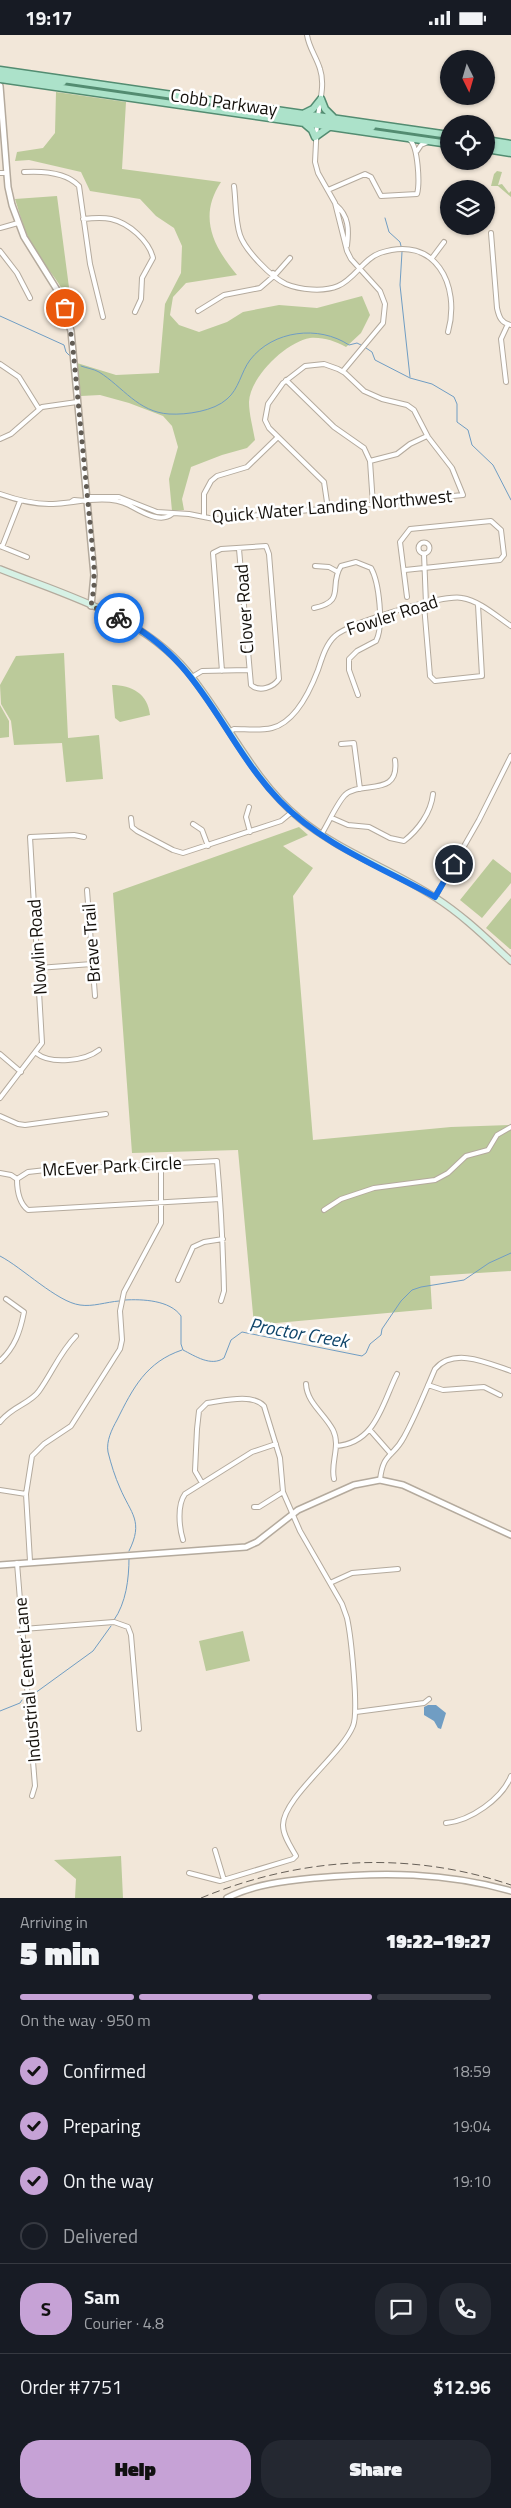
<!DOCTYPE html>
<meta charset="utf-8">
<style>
:root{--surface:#171b24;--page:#242831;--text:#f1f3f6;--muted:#9ea1a6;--line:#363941;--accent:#c6a2d6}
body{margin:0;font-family:"Titillium Web",sans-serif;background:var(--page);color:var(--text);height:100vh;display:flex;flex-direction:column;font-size:19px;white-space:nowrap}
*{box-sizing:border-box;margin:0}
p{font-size:16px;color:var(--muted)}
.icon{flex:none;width:28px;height:28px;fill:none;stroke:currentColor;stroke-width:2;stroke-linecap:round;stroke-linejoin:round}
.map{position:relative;height:1863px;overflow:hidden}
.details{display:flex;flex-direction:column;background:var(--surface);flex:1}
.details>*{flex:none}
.needle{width:32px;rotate:175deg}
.fabs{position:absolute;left:440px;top:15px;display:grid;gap:10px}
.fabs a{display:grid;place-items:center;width:55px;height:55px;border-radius:50%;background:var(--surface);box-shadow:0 1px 4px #0004;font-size:25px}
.pin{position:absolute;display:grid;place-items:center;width:42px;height:42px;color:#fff;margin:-21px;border:2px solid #fff;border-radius:50%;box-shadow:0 1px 5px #0007}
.courier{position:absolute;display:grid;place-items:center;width:50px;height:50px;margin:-25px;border:4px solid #1a73e8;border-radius:50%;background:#fff;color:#222;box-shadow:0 1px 6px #0007}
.head em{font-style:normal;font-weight:800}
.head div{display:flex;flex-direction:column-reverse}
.head{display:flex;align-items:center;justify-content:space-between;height:85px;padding:0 20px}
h1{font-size:32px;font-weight:800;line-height:38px}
.bar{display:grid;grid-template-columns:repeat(4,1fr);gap:8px 5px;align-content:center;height:60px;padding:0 20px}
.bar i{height:6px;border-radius:4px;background:var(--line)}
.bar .current{background:var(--accent)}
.bar p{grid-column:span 4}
.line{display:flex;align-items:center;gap:12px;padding:0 20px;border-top:1px solid var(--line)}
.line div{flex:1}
.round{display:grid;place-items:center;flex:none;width:52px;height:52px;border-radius:20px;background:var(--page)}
ol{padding:0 20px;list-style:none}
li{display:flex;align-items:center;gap:15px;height:55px}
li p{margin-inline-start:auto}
li .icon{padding:5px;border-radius:50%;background:var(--accent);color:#111;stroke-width:4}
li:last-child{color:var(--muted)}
li i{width:28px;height:28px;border:2px solid var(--line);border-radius:50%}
.cta{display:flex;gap:10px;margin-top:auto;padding:10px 20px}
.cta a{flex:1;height:58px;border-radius:20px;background:var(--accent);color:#111;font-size:20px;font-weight:800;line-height:58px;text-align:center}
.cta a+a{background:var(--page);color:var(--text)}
.status{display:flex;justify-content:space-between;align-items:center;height:35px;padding:0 25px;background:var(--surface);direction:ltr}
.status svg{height:14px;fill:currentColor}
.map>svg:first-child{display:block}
.green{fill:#bbca9a}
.water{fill:#709dc3}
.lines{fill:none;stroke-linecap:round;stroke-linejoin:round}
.stream{stroke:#709dc3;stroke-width:1}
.minor-casing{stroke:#b4aa9d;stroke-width:6}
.tertiary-casing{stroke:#b4aa9d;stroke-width:8}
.secondary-casing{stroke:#b4aa9d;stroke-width:8}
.primary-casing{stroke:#538c71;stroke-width:9}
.minor{stroke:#fff;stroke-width:4}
.tertiary{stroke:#fff;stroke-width:5}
.secondary{stroke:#d6f1e5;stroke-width:5.5}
.primary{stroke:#ace2ca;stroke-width:6}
.rail{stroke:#676058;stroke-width:1;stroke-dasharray:8 4;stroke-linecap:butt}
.done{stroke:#625c54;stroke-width:5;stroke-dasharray:0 9}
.route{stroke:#1a73e8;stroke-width:6}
.labels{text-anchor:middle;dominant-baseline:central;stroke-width:5;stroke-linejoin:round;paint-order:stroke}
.street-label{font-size:18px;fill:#15110c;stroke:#fff}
.water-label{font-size:19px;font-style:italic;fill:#0f456a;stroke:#fff}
</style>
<div class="status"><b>19:17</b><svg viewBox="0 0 49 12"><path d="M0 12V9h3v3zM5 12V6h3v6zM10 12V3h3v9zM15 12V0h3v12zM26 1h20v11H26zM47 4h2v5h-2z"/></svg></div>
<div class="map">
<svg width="511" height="1863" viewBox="0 0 511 1863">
<rect width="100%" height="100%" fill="#f2e7d9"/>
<!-- green -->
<path class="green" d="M 56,57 L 126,67 L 122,134 L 221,147 C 198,182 213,211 237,240 L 186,248 L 173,262 L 170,280 L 179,290 L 199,297 L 227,287 L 243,277 L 279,270 L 317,273 L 362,261 L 370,280 L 361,298 L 346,312 C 335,306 323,302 310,303 C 286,307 250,342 249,367 C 249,379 253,393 255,405 L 247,413 L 222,420 L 191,432 L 182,464 L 184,475 L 172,476 L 169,444 L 178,412 L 172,391 L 163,381 L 129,368 L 100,360 L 81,361 L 77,328 L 116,340 L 159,338 L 165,269 L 181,238 L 182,211 L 174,193 L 156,181 L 140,164 L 90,156 L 81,137 L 29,125 L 15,126 L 17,117 L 43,113 L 55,98 Z
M 497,136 L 502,137 L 498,150 L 502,149 L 509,158 L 511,156 L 511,162 L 498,151 L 491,151 L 494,139 Z
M 57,161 L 70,260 L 66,262 C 57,243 48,235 37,219 C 26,202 21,183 15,164 Z
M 64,618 L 68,703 L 99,700 L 103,744 L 66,747 L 62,708 L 14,710 L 11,686 L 1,669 L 0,650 L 16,621 Z
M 112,650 C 132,650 148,659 150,680 L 120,687 L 115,683 Z
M 0,670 L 9,686 L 9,702 L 0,703 Z
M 299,792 L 308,800 L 283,811 L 313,833 L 293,861 L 313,1105 L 451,1092 L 511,1090 L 511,1236 L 430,1241 L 432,1274 L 254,1290 L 238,1115 L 132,1118 L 113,858 Z
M 493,824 L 511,838 L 511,848 L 482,883 L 460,865 Z
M 511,863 L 511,914 L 510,914 L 486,893 Z
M 243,1596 L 250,1626 L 206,1636 L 199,1606 Z
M 121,1821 L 123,1863 L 75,1863 L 76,1844 L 54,1825 Z"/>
<!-- water -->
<path class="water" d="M 428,1670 L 436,1670 L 446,1678 L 441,1694 L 438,1693 L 434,1686 L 424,1680 L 424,1672 Z"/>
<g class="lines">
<!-- stream -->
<path class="stream" d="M 385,183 L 389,197 L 400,207 L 401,211
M 402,217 L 400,250 L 410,342
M 0,281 L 64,310 L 66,317 L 70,321
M 366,313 L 372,317 L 375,325 L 410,343 L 432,349 L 454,362 L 457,369 L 457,387 L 468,395 L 472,410 L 493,430 L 511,465
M 81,331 C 86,333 94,334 99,337 C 123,352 138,377 169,379 C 187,380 214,376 227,364 C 239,354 241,337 250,325 C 273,295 319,290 349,310 L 357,308 L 361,310
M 0,1221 C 23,1233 57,1267 80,1270 C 93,1272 106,1267 119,1266
M 125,1265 C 142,1264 170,1265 181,1281 L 181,1309 L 183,1315 C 195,1321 211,1332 224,1323 L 231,1305 L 242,1297 L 362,1321 L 366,1318 L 370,1309 L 381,1300 L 382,1294 L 401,1266 L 412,1255 L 421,1252 L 464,1245 L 489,1228 L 511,1218
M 129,1516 C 144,1486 131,1479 120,1453 C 115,1442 111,1429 108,1417 C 106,1406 112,1394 117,1385 C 133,1353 146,1327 182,1315
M 114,1585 C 126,1568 129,1544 129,1523
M 31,1661 L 93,1616 L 111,1591
M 0,1676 L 20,1668 L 22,1665"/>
<!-- minor casing -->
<g class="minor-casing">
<path id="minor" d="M 307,0 C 309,13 316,21 320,34 C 325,49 320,65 318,81
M 317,88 L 315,127 L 318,138 L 335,168 L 347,216 L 351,224 L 380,256 L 385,269 L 383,288 L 343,336
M 417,116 L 421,110 L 428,107
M 24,137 C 41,136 66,137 79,151 L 90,229 L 103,282
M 0,138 L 7,138
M 234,151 C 236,166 235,185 240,200 C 245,215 271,242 286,249 C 300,255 324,257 338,251 C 355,244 363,224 380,218 C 435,199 461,250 448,297
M 328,155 L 365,139 L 371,142 L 381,161 L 417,159 C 420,148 418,112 410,105
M 336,170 C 349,181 349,195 347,211
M 83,184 C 92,183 102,182 111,184 C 129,188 149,206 153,223 L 142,243 L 141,264 L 135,277
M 0,193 L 18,188
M 491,198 L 497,273 C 499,282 501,288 511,290
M 0,216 L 17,238 L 30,263
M 432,223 L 444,207
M 275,240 L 290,223
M 198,276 L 224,260 L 260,253 L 275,240 L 273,238
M 0,329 L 19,342 L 39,374
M 286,345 L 334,392 L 364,413 L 370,426 L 373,470
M 506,347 L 501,304 L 508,289
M 0,404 L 11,399 L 42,372 L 77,367
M 370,426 L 397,419 L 410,409 L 427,401
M 0,459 C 17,465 34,470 53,469 C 76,468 107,459 129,470 C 140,476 160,489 172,479
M 87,462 L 119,462 L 157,477 L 189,479 L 214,484 L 229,483 L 463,460 L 452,433 L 428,402 L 414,375 L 407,370 L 382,364 L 364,356 L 345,338 L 338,334 L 324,329 L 305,331 L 283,348 L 268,369 L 265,385 L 269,393 L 324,447 L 328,474
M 71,467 L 74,465 L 86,466
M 204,482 L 204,459 L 211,446 L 217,441 L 247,432 L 278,402
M418.5 513a5.5 5.5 0 1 1 11 0a5.5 5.5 0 1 1-11 0Z
M 0,511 L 27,522
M 2,512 L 20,466
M 424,519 L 426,569
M 315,531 L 329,532 L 338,537
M 405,535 L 500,525 L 504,520 L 501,495 L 491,486 L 410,494 L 400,507 L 407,562
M 424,570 L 430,641 L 435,646 L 482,641 L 478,570
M 314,573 C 347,566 328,551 341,531 L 356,527 L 371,533 C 379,547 384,591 376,606 L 357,616 L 349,624 L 349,635 L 358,660
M 222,636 L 213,518 L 221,514 L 266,511 L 269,519 L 279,644 C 273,653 259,657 251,650 L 239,514
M 192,642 L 202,636 L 248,635
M 229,697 L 234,694 C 246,694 260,696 272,693 C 296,687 310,656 318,635 C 322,623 326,609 335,601 C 348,588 444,559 462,563 C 480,566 496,581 511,591
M 341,709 L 354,708 L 360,754
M 249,772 L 246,782 L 250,797
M 131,783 L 132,792 L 137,796 L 173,815 L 183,818 L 281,786 L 292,777
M 332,783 L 348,790 L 369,792 L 390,803 L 404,806 C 418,795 431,778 433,759
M 193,789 L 202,795 L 208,811
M 321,800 C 328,789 337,768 345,760 C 361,745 400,763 395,725
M 87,855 L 95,961
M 435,862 L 479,785 L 511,721
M 38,933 L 92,929
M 36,1018 C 51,1030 85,1026 99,1015
M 0,1019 L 21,1037
M 0,1063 L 42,1008 L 30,802 L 74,800 L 84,802
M 0,1081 L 18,1089 L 25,1090 L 106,1079
M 0,1138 L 11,1140 L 17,1144
M 220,1164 L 28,1175 C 19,1168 17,1155 17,1144 L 28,1137 L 46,1135 L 217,1126 C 221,1170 223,1213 224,1256 L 221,1266
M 324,1175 L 341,1164 L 374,1153 L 435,1145 L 448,1138 L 466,1121 L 488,1115 L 497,1100 L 511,1092
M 178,1245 L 193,1212 L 204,1207 L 223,1204
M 0,1326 C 15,1312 20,1297 24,1277 L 6,1264
M 306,1349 C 307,1368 324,1378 333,1395 C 341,1411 330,1428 334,1444
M 428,1350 L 443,1355 L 484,1352 L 500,1360
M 0,1387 C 12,1371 30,1369 39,1356 C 52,1338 60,1317 76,1301
M 370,1395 L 391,1419
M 336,1411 C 376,1408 382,1369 397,1339
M 380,1445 C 383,1417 393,1423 404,1402 C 416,1380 425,1357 435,1334 C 454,1312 488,1328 511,1336
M 0,1455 L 26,1459
M 254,1472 L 259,1472 L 283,1457
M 183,1505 C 179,1492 177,1470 185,1459 L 252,1417 L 276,1409
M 30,1526 L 26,1459 L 32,1421 L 44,1409 L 71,1391 L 120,1314 L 122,1305 L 120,1276 L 124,1257 L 161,1188 L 161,1128
M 17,1528 L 35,1751 L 32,1761
M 330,1548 L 352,1538 L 398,1534
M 23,1594 L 114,1587 L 128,1592 L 131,1600 L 139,1694
M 356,1677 L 424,1668 L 429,1664
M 446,1788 C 470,1786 502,1764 511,1741
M 215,1815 L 224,1845
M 189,1838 L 220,1846 L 293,1824 L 296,1821 C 291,1812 283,1801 283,1790 C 283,1763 342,1719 353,1691 C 359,1677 351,1601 347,1583 L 342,1569 L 300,1496 L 283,1457 L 280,1423 L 264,1371 C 252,1358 223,1366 207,1368 L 199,1376 L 197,1394 L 195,1436 L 202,1448"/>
</g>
<!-- tertiary casing -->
<g class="tertiary-casing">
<path id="tertiary" d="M 0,51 L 8,152 L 12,170 L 24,202 L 59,258 L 71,296 L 94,540 L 91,571
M 0,1530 L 246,1512 L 257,1507 L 298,1475 L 354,1450 L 380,1445 L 403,1450 L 511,1500
M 227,1863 C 254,1849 285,1846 315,1843 C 382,1837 445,1837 511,1856"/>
</g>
<!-- secondary casing -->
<g class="secondary-casing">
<path id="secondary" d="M 0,534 C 65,560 140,580 187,636 C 226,683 251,743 299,783 C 340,817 392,834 436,863 C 464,881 487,904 511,926"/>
</g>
<!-- primary casing -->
<g class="primary-casing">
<path id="primary" d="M 0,35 L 449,100
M 0,39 L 63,47
M 0,44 L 449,109
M 321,64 L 325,74 L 334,83
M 253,77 L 372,92
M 305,78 L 313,74 L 321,64
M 305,89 L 312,95 L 315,102 L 329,92
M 486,105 L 511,109
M 486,111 L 511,113
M 486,114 L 511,118"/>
</g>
<!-- minor -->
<use href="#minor" class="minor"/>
<!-- tertiary -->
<use href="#tertiary" class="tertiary"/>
<!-- secondary -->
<use href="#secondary" class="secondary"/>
<!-- primary -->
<use href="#primary" class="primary"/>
<!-- rail -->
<path class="rail" d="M 201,1863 C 300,1822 408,1815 511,1850"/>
</g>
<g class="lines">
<!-- done -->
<path class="done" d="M 65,273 L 72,304 L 94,529 L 94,552 L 91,571 L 119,583"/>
<!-- route -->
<path class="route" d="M 119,583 C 203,624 221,705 280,766 C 322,810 383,833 435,862 L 454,829"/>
</g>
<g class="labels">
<!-- street labels -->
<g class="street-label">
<text transform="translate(224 67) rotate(8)">Cobb Parkway</text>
<text transform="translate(332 471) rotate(-5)">Quick Water Landing Northwest</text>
<text transform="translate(244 574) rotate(-94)">Clover Road</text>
<text transform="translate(392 580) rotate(-18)">Fowler Road</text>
<text transform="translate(91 908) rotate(-94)">Brave Trail</text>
<text transform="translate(37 912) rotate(-94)">Nowlin Road</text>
<text transform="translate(112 1131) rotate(-3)">McEver Park Circle</text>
<text transform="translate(27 1645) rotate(-95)">Industrial Center Lane</text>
</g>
<!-- water labels -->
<g class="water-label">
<text transform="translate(299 1297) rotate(10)">Proctor Creek</text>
</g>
</g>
</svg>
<div class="fabs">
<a><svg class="needle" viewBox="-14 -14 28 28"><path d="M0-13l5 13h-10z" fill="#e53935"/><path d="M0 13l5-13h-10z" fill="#9ea1a6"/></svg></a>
<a><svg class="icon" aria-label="locate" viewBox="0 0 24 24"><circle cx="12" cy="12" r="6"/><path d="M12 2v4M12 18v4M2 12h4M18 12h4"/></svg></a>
<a><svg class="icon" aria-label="layers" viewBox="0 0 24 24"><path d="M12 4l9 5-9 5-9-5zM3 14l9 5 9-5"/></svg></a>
</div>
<div class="pin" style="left:65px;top:273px;background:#ea580c"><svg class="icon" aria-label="bag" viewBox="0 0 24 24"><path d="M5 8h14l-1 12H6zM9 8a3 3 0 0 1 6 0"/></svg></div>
<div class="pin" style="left:454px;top:829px;background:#1f2937"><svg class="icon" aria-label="home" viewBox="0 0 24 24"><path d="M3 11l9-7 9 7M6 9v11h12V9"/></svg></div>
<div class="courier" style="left:119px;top:583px"><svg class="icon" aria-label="bike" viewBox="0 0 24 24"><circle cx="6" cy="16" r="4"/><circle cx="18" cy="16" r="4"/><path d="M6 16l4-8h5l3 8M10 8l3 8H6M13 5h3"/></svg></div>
</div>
<section class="details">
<div class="head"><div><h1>5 min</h1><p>Arriving in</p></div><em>19:22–19:27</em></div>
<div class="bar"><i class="current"></i><i class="current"></i><i class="current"></i><i></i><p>On the way · 950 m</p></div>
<ol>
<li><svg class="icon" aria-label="check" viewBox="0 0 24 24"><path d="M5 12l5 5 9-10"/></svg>Confirmed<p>18:59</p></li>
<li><svg class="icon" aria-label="check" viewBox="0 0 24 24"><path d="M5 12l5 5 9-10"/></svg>Preparing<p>19:04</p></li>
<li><svg class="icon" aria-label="check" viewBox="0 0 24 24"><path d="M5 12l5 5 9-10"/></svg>On the way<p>19:10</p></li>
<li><i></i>Delivered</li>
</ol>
<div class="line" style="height:90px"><b class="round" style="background:var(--accent);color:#111">S</b><div><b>Sam</b><p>Courier · 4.8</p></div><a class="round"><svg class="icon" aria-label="chat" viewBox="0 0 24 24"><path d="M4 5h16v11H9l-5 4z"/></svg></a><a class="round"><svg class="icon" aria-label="phone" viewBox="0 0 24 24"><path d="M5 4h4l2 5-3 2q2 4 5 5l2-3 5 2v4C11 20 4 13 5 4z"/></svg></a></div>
<div class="line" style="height:65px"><div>Order #7751</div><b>$12.96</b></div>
<div class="cta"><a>Help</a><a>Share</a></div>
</section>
